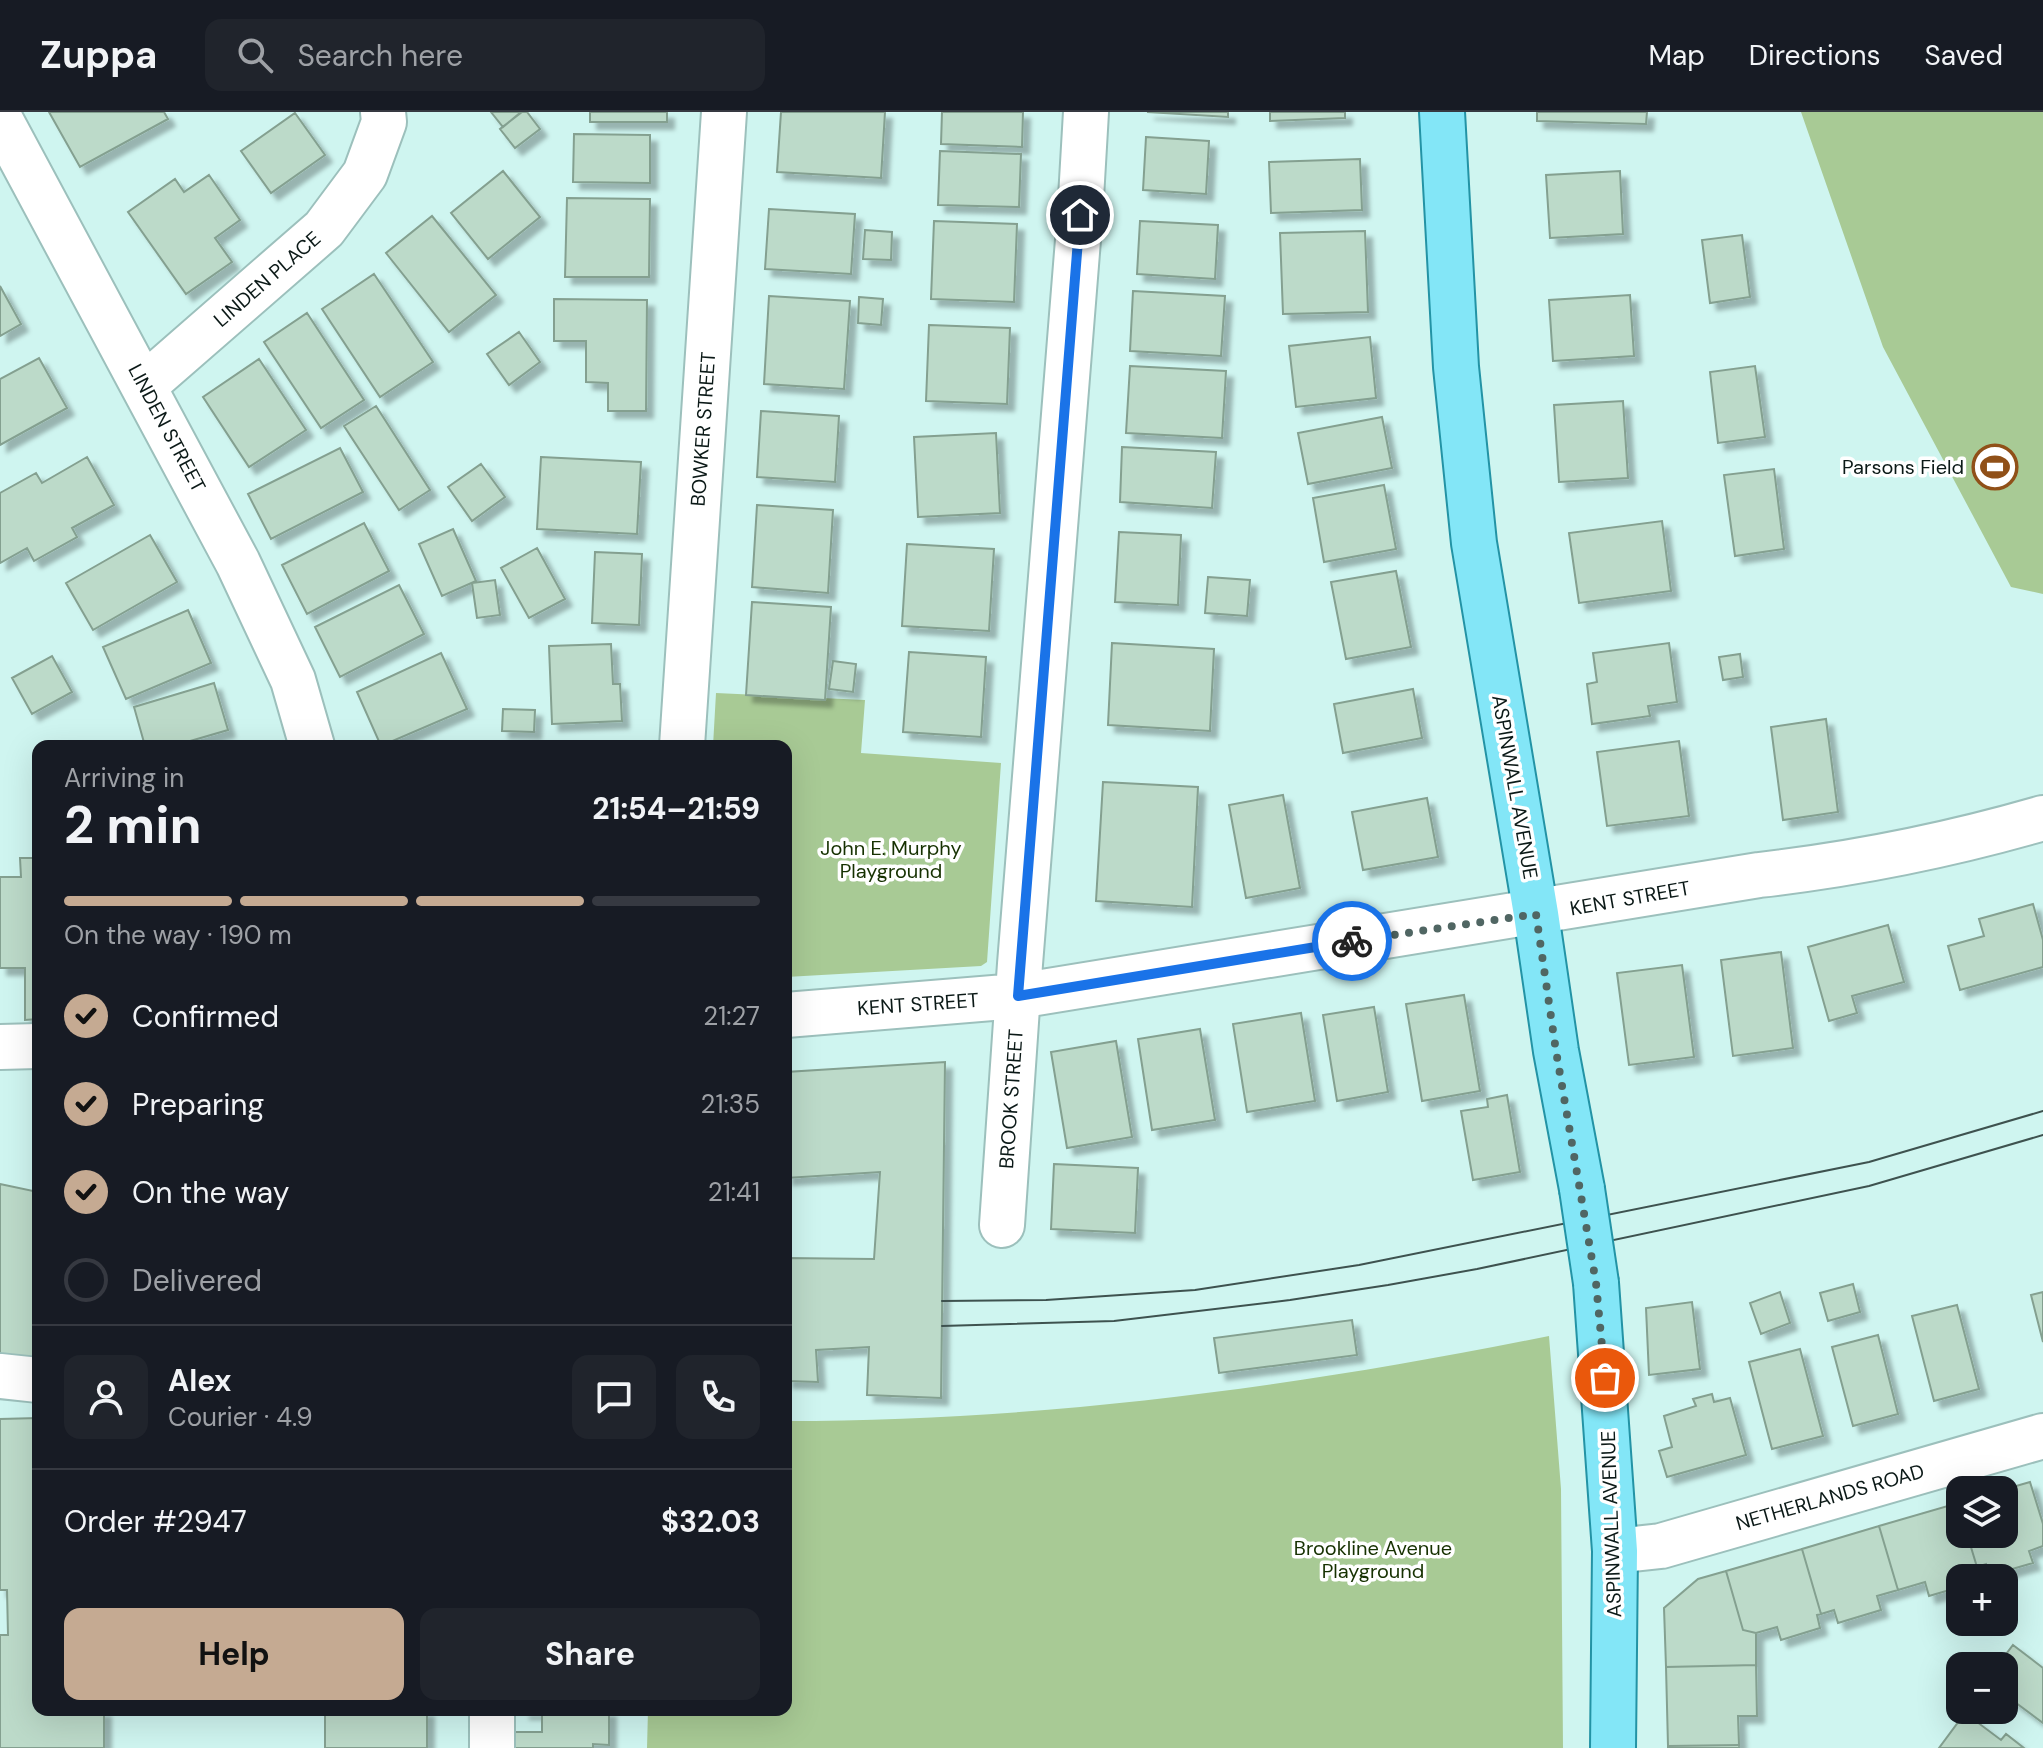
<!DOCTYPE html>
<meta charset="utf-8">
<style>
:root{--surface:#171b24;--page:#20242c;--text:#f1f3f6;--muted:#9ea1a6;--line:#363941;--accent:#c5aa92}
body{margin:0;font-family:"DM Sans",sans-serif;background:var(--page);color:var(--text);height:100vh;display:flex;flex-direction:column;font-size:30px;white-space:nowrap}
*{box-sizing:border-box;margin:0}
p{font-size:26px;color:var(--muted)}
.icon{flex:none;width:44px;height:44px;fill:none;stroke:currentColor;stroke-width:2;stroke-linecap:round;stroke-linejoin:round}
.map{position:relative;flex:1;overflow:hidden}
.panel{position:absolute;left:32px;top:628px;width:760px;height:976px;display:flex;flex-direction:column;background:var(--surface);border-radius:16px;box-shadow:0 8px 32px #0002}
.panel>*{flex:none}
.fabs{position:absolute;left:1946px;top:1364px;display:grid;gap:16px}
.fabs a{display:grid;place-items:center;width:72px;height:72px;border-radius:16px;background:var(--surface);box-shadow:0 8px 32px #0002;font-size:40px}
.pin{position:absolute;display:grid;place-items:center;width:68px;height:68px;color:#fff;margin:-34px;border:4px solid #fff;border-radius:50%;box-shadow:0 2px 8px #0007}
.courier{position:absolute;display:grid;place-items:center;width:80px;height:80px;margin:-40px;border:6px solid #1a73e8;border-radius:50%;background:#fff;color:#222;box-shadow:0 2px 10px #0007}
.headline em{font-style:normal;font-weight:700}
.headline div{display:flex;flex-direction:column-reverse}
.headline{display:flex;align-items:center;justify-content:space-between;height:136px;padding:0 32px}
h1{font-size:52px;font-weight:700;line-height:60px}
.bar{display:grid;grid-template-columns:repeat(4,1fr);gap:12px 8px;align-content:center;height:96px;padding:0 32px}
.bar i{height:10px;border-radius:6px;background:var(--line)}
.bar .active{background:var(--accent)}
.bar p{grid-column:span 4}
.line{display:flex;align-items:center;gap:20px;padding:0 32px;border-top:2px solid var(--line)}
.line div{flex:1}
.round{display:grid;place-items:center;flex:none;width:84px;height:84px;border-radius:16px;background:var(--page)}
ol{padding:0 32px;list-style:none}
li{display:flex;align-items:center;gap:24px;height:88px}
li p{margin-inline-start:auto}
li .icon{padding:8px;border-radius:50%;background:var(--accent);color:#111;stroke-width:4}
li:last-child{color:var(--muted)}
li i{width:44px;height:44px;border:4px solid var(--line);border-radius:50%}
.primary-button{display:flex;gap:16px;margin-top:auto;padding:16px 32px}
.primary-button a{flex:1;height:92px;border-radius:16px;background:var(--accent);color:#111;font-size:32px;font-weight:700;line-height:92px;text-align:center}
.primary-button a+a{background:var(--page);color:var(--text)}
header{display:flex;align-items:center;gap:48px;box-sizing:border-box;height:112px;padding:0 40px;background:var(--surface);border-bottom:2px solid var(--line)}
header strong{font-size:38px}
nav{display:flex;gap:44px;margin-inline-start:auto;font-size:28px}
.search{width:560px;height:72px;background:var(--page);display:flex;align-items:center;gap:20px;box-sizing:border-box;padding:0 28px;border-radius:16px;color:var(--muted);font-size:30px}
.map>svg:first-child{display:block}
.park{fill:#a8ca95}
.building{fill:#bcdac9;stroke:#84a090;stroke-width:2;filter:url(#shadow)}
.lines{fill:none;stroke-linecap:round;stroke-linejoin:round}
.minor-casing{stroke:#9cc0bc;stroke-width:48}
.major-casing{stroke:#2393a5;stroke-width:48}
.minor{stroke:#fff;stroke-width:44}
.major{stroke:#83e6f7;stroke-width:44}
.tram{stroke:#3e524f;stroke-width:2}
.major-bridge-casing{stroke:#2393a5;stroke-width:48;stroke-linecap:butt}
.major-bridge{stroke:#83e6f7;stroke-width:44}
.done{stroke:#506663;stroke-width:8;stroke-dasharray:0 14.4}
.route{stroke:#1a73e8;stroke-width:10}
.labels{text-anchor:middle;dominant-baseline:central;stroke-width:7;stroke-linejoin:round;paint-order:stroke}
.street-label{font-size:20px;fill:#0b1917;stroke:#fff}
.poi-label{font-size:20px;fill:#0b1917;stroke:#fff;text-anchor:end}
.park-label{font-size:20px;fill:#163101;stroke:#fff}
</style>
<header>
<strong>Zuppa</strong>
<div class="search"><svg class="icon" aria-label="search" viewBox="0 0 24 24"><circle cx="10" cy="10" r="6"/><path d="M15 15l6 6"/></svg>Search here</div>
<nav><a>Map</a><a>Directions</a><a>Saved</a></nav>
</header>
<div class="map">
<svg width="2043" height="1636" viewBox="0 0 2043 1636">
<defs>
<filter id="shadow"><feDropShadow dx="7" dy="7" stdDeviation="2" flood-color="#0004"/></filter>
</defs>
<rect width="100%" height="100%" fill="#cff5f0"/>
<!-- park -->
<path class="park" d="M 1801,0 L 2043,0 L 2043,482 L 2011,475 L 1883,235 Z
M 716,581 L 865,588 L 861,641 L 1001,651 L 987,850 L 981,854 L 786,865 L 786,634 L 713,634 Z
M 1549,1224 L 1561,1377 L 1563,1636 L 647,1636 L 648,1598 L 786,1598 L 786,1309 C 1043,1309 1298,1275 1549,1224 Z"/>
<!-- building -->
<path class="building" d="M 49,0 L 164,0 L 168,7 L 80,55 Z
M 491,0 L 521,0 L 503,15 Z
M 522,0 L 527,0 L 540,17 L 515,36 L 500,17 Z
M 590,0 L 667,0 L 667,10 L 590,10 Z
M 781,0 L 885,0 L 881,66 L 777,60 Z
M 942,0 L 1023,0 L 1022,35 L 941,32 Z
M 1147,0 L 1228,0 L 1228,5 Z
M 1270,0 L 1345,0 L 1345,6 L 1270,9 Z
M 1537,0 L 1647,0 L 1646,12 L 1537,9 Z
M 295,1 L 325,43 L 271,81 L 241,39 Z
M 574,22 L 650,23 L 650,71 L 573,70 Z
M 1146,25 L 1209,29 L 1206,82 L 1143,78 Z
M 940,39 L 1021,42 L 1019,95 L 938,93 Z
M 1360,47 L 1362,98 L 1271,101 L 1269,50 Z
M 503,59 L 540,105 L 488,147 L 451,101 Z
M 1620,59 L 1623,122 L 1550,126 L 1546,63 Z
M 209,63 L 240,108 L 215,126 L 232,150 L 186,182 L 128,100 L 175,67 L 184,80 Z
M 567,86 L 650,87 L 649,165 L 565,165 Z
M 769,97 L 855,102 L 851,162 L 765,157 Z
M 432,104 L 496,183 L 449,220 L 386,141 Z
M 934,109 L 1017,112 L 1014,190 L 931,187 Z
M 1140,109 L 1218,113 L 1215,167 L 1137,162 Z
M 865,118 L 892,120 L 891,148 L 863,147 Z
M 1365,119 L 1368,200 L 1283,202 L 1280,121 Z
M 1742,123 L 1750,185 L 1710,191 L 1702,128 Z
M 374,162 L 433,250 L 380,285 L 322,197 Z
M 0,174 L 21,212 L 0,224 Z
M 1133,179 L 1225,184 L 1221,244 L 1130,239 Z
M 1630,183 L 1634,244 L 1553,249 L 1549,188 Z
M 769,184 L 850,189 L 844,277 L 764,272 Z
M 859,185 L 883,187 L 881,213 L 858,211 Z
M 554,187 L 647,188 L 646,299 L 608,299 L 608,271 L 586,270 L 586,229 L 554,229 Z
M 307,201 L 364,288 L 321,316 L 264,230 Z
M 929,213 L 1010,216 L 1007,292 L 926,289 Z
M 519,220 L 540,250 L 509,273 L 487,242 Z
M 1370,225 L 1376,286 L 1296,295 L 1289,234 Z
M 39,246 L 67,296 L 0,333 L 0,267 Z
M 259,247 L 306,318 L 249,355 L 203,285 Z
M 1130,254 L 1226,259 L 1222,326 L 1126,321 Z
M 1755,254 L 1765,325 L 1718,331 L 1710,260 Z
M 1623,289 L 1628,366 L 1559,370 L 1554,293 Z
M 376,294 L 430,378 L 399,398 L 344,314 Z
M 761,299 L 839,304 L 835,370 L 757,365 Z
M 1382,305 L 1392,356 L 1308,372 L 1298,321 Z
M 996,321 L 1000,401 L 918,405 L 914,325 Z
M 1122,335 L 1216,340 L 1212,396 L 1120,390 Z
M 340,336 L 363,380 L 271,427 L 248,382 Z
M 87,345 L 114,393 L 72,416 L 77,425 L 34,449 L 27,436 L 0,451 L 0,381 L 36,361 L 42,371 Z
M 541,345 L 641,350 L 637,422 L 537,417 Z
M 481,352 L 505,385 L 472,409 L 448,375 Z
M 1774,357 L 1784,437 L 1735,444 L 1724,363 Z
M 1384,373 L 1396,437 L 1324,450 L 1313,386 Z
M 757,393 L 833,398 L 828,481 L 752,475 Z
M 1662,409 L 1671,479 L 1579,491 L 1569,421 Z
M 364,411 L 389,459 L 307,502 L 282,453 Z
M 453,417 L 476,469 L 442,484 L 419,432 Z
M 1119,420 L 1181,423 L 1178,493 L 1115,490 Z
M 150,423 L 177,470 L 93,518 L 66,471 Z
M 907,432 L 994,437 L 989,519 L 902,514 Z
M 537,436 L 565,487 L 529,506 L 501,456 Z
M 595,440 L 642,442 L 639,513 L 592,511 Z
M 1396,459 L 1411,535 L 1346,547 L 1331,470 Z
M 1208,465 L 1250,468 L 1247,504 L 1205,501 Z
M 495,468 L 500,503 L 477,506 L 472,471 Z
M 399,473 L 424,522 L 340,565 L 315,515 Z
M 752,490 L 831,495 L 825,588 L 746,583 Z
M 188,498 L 211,551 L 126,587 L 103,535 Z
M 1112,531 L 1214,537 L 1210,619 L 1108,613 Z
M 1669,531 L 1677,590 L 1648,594 L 1650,604 L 1592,612 L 1587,572 L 1597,570 L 1593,541 Z
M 611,532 L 613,572 L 620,572 L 622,609 L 552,612 L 549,534 Z
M 909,540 L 986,545 L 981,625 L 903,620 Z
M 441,541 L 467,597 L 381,634 L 357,580 Z
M 1740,542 L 1743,565 L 1723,568 L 1719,545 Z
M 52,544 L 72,580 L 32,602 L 12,566 Z
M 833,549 L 856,552 L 853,580 L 829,577 Z
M 214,571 L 228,618 L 173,634 L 145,634 L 134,595 Z
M 1413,577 L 1422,626 L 1343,641 L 1334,592 Z
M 503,597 L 535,598 L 534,620 L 502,619 Z
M 1826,607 L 1838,700 L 1783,708 L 1771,615 Z
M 1679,629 L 1689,704 L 1607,714 L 1597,640 Z
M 1103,670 L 1198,675 L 1192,795 L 1096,789 Z
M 1283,683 L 1300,776 L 1246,786 L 1229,693 Z
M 1427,686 L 1438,745 L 1363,758 L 1352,700 Z
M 20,746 L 38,746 L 38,907 L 25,908 L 25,856 L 0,856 L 0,765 L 21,765 Z
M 2033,792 L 2043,828 L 2043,855 L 1960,878 L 1948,834 L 1984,824 L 1979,807 Z
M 1888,813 L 1904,870 L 1852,884 L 1857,901 L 1829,909 L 1808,835 Z
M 1781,840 L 1793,936 L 1733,944 L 1721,848 Z
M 1682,853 L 1694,945 L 1629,953 L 1617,861 Z
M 1464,883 L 1480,979 L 1422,989 L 1406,892 Z
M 1374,895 L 1388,980 L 1337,989 L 1323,903 Z
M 1301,901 L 1315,989 L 1247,1000 L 1233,912 Z
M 1200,917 L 1215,1008 L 1152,1018 L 1138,927 Z
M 1116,929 L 1132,1025 L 1067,1036 L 1051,940 Z
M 945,950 L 941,1286 L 867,1283 L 869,1235 L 816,1238 L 818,1270 L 786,1269 L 786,1146 L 874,1147 L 880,1060 L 786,1066 L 786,960 Z
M 1507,983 L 1520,1060 L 1473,1068 L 1461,999 L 1488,995 L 1487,987 Z
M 1054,1052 L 1138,1056 L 1135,1121 L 1051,1117 Z
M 0,1072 L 38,1080 L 38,1251 L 0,1245 Z
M 1853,1172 L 1860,1200 L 1828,1209 L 1820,1181 Z
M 1780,1180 L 1790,1211 L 1761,1222 L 1750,1191 Z
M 2043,1180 L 2043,1230 L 2031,1183 Z
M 1692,1190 L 1700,1257 L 1649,1263 L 1646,1196 Z
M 1957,1193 L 1979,1277 L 1934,1289 L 1912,1204 Z
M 1352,1208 L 1357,1243 L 1219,1261 L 1214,1226 Z
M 1878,1223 L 1898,1302 L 1853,1314 L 1832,1235 Z
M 1800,1237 L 1823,1324 L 1772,1337 L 1749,1250 Z
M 1712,1282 L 1714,1290 L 1730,1286 L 1746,1343 L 1667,1365 L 1659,1339 L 1672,1335 L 1664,1304 L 1696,1294 L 1693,1287 Z
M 38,1306 L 38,1598 L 104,1598 L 104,1636 L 0,1636 L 0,1523 L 8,1523 L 7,1478 L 0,1478 L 0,1307 Z
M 2030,1370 L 2043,1412 L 2043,1434 L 2029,1439 L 2033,1451 L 1988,1464 L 1986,1452 L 1977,1455 L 1967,1422 L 2004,1422 L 2002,1378 Z
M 1958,1391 L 1960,1422 L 1967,1422 L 1977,1455 L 1971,1457 L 1974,1466 L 1960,1466 L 1960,1475 L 1929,1484 L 1925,1470 L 1898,1478 L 1879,1414 Z
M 1879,1414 L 1898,1478 L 1877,1484 L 1881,1498 L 1838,1511 L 1834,1498 L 1821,1502 L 1802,1437 Z
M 1802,1437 L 1821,1502 L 1817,1503 L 1820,1516 L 1781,1528 L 1777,1515 L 1756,1521 L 1743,1518 L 1726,1459 Z
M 1726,1459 L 1743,1518 L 1756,1521 L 1756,1553 L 1666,1555 L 1664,1496 L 1698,1467 Z
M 2013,1533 L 2043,1556 L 2043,1611 L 2004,1582 L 2004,1554 L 1997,1554 Z
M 1756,1553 L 1757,1604 L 1738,1604 L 1739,1633 L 1668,1634 L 1666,1555 Z
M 325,1598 L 427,1598 L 427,1636 L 325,1636 Z
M 523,1598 L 609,1598 L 609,1633 L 593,1632 L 593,1636 L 514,1636 L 514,1620 L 542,1620 L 542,1600 L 523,1600 Z
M 1965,1601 L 2001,1628 L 2006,1622 L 2024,1636 L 1939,1636 Z
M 1739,1633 L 1739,1636 L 1668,1636 L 1668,1634 Z"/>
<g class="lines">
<!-- minor casing -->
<g class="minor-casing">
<path id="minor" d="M 0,7 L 238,451 L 293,568 L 312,634
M 145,273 L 324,117 L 365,62 L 384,10 L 383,0
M 682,634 L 724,0
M 786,903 L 1018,884 L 1759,763 C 1855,752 1950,733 2043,706
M 0,935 L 38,934
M 1002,1113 L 1020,852 L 1080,103 L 1086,0
M 0,1264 L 38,1268
M 1615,1439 L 1661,1434 L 2043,1324
M 492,1598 L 492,1636"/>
</g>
<!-- major casing -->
<g class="major-casing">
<path id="major" d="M 1442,0 L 1456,255 L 1474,431 L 1536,802 L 1556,939 L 1582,1077
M 1596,1171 L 1615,1439 L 1613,1636"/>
</g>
<!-- minor -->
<use href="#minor" class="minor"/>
<!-- major -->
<use href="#major" class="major"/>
<!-- tram -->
<path class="tram" d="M 942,1189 L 1046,1188 L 1195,1178 L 1359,1153 L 1869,1050 L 2043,999
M 942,1214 L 1114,1209 L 1290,1188 L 1388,1173 L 1477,1157 L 1869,1074 L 2043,1023"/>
<!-- major-bridge casing -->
<g class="major-bridge-casing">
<path id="major-bridge" d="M 1582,1077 L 1596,1171"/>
</g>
<!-- major-bridge -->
<use href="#major-bridge" class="major-bridge"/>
</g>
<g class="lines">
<!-- done -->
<path class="done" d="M 1352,829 L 1536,802 L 1556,939 L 1596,1171 L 1605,1266"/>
<!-- route -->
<path class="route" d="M 1080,103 L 1018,884 L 1352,829"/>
</g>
<!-- icons -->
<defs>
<g id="stadium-ring" transform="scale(2.3)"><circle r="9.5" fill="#fff" stroke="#905018" stroke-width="1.5"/><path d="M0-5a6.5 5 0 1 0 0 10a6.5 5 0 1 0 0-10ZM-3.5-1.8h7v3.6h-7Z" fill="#905018"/></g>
</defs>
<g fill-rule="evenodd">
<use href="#stadium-ring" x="1995" y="355"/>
</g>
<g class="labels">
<!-- street labels -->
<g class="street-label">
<text transform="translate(267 167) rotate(-41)">LINDEN PLACE</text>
<text transform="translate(167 316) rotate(62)">LINDEN STREET</text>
<text transform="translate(703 317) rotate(-86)">BOWKER STREET</text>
<text transform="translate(1515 675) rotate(80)">ASPINWALL AVENUE</text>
<text transform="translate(1630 786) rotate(-10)">KENT STREET</text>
<text transform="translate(918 892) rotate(-4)">KENT STREET</text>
<text transform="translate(1011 987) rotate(-86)">BROOK STREET</text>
<text transform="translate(1830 1385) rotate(-16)">NETHERLANDS ROAD</text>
<text transform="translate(1611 1412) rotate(-92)">ASPINWALL AVENUE</text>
</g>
<!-- poi labels -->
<g class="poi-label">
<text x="1964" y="355">Parsons Field</text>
</g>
<!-- park labels -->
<g class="park-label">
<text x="891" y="736">John E. Murphy<tspan x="891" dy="23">Playground</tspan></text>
<text x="1373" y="1436">Brookline Avenue<tspan x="1373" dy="23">Playground</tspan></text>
</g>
</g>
</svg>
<div class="fabs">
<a><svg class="icon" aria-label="layers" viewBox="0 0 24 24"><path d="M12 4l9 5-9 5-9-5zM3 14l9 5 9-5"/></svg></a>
<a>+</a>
<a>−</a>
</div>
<div class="pin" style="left:1605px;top:1266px;background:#ea580c"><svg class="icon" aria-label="bag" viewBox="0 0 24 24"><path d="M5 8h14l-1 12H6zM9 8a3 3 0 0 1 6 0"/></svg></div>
<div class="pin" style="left:1080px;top:103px;background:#1f2937"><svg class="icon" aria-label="home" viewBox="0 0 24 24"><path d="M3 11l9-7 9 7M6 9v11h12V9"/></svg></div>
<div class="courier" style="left:1352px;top:829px"><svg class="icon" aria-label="bike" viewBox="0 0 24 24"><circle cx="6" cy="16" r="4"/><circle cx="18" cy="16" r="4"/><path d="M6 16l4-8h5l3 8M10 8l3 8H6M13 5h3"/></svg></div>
<section class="panel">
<div class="headline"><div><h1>2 min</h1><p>Arriving in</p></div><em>21:54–21:59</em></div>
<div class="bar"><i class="active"></i><i class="active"></i><i class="active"></i><i></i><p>On the way · 190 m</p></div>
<ol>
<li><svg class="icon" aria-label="check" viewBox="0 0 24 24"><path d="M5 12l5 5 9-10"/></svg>Confirmed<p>21:27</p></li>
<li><svg class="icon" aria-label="check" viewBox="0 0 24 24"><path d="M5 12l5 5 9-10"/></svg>Preparing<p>21:35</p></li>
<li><svg class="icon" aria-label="check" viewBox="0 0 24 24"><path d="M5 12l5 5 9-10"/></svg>On the way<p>21:41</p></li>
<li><i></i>Delivered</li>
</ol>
<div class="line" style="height:144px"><a class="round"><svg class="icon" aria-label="person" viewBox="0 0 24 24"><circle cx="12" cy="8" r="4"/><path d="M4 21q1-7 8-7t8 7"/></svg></a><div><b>Alex</b><p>Courier · 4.9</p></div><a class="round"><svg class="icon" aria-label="chat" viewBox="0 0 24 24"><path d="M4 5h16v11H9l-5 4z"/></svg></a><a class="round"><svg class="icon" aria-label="phone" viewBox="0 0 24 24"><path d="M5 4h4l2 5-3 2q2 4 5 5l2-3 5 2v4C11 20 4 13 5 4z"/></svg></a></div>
<div class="line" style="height:104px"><div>Order #2947</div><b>$32.03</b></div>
<div class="primary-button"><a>Help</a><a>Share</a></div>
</section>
</div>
